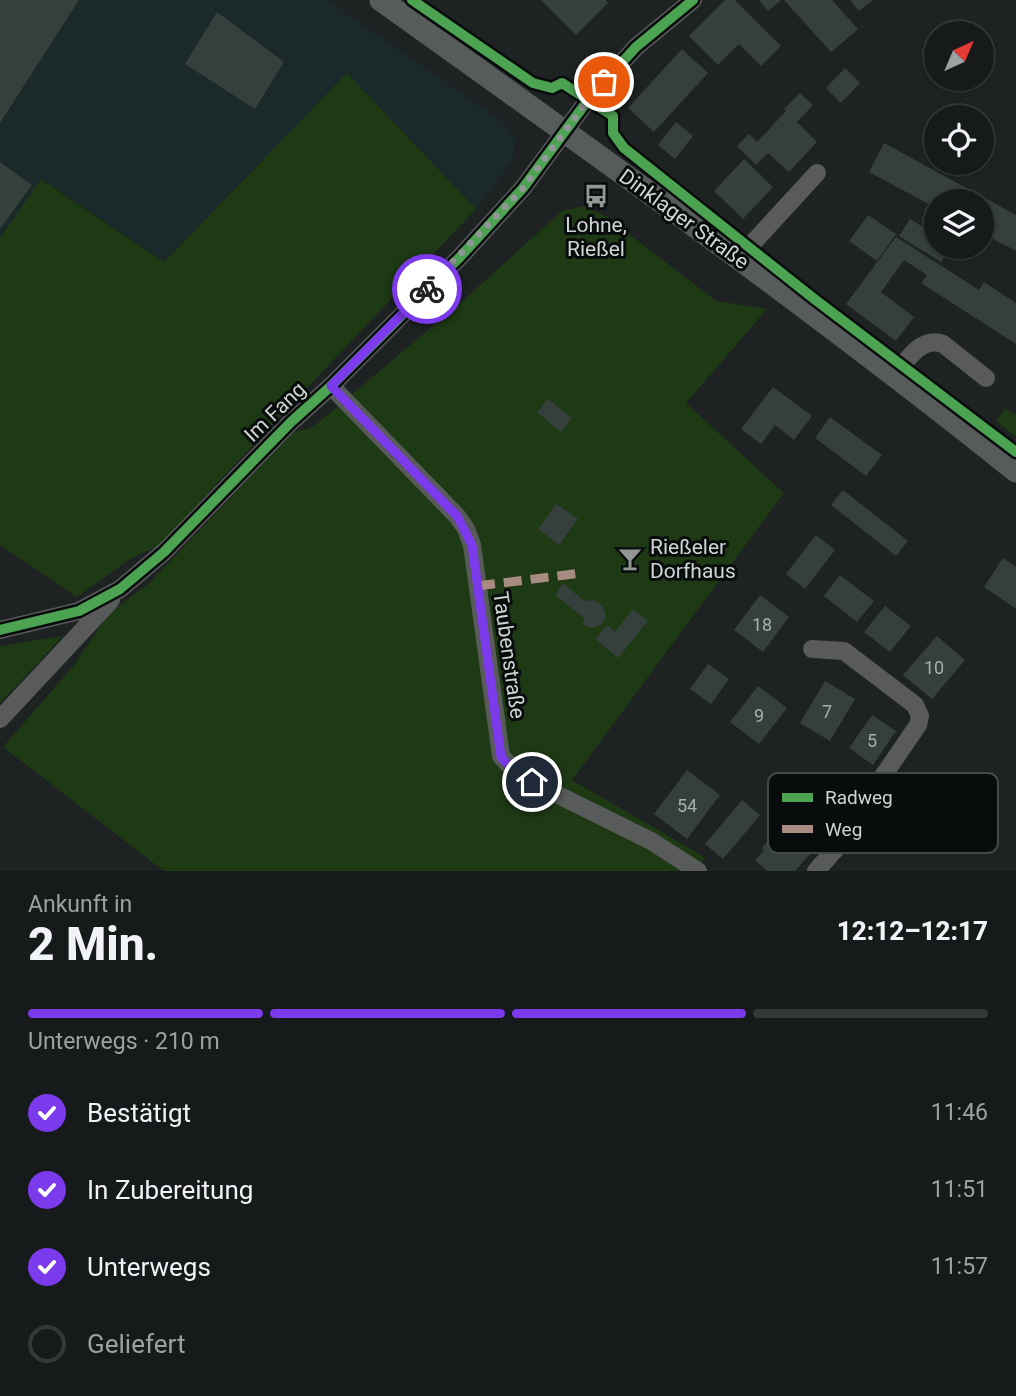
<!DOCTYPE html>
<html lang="de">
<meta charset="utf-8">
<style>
:root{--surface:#161a1a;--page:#1f2323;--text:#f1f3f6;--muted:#9ea1a2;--line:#353839;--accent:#7c3aed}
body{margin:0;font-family:Roboto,sans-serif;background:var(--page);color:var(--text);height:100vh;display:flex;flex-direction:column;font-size:26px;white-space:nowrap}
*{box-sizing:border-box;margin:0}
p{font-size:23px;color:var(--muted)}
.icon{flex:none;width:38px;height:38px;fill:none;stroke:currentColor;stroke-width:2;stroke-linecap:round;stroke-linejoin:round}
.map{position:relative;height:871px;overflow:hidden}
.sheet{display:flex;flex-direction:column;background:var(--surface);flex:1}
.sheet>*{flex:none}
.needle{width:46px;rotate:44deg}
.tools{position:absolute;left:924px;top:21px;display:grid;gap:14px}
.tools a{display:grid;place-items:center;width:70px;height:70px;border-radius:50%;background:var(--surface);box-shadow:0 2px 5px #0004,0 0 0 2px var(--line);font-size:35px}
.pin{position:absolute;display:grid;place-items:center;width:60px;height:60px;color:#fff;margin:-30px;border:4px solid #fff;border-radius:50%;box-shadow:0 2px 7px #0007}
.courier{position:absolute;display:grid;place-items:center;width:70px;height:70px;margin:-35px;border:5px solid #7c3aed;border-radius:50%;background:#fff;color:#222;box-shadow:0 2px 9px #0007}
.headline em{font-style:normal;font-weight:800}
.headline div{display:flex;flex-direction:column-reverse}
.headline{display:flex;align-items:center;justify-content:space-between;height:119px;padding:0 28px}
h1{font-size:46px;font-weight:800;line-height:52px}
.bar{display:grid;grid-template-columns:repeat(4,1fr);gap:10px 7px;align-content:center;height:84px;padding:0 28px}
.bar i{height:9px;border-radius:5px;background:var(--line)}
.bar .current{background:var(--accent)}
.bar p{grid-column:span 4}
ol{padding:0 28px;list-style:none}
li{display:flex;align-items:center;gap:21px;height:77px}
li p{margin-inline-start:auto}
li .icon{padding:7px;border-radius:50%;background:var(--accent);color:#fff;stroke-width:4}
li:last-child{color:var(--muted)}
li i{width:38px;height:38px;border:4px solid var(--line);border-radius:50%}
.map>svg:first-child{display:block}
.built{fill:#1b292b}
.green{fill:#1e3a15}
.building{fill:#353f3c}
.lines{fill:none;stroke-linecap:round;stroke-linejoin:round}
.minor{stroke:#595a5a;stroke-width:18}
.major{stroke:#585b5c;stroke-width:23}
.quiet{stroke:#a88b81;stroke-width:9;stroke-dasharray:18 9;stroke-linecap:butt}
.cycleway-casing{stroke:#090c0c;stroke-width:15}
.cycleway{stroke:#4ca352;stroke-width:10}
.done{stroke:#919696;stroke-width:7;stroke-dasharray:0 12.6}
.route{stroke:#7c3aed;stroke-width:9}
.labels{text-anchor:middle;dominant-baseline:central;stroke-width:6;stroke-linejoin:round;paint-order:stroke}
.number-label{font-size:18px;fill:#a8afae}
.street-label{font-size:21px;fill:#cfd4d4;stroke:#090c0c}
.poi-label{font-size:21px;fill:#cfd4d4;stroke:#090c0c}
.key{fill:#090c0c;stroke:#444848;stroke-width:2}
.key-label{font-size:19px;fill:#cfd4d4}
</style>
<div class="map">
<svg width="1016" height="871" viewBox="0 0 1016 871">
<rect width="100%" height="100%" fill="#1e2222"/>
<!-- built -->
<path class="built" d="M 0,0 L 327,0 L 502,121 L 515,137 L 513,160 L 476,209 L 347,73 L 164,262 L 42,179 L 0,238 Z"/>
<!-- green -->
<path class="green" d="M 347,73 L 476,209 L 158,546 L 130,559 L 77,597 L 0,545 L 0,238 L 41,179 L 164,262 Z
M 584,206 L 607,217 L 716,301 L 767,309 L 686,403 L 784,493 L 572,780 L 706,858 L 694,871 L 164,871 L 3,747 L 74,665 L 108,614 L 147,585 L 294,432 L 311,428 L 329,414 L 468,296 L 562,211 Z
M 1005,408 L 1016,415 L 1016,437 L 996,421 Z
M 63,636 L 4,699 L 0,703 L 0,646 Z"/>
<!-- building -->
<path class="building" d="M 0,0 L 79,0 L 0,123 Z
M 541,0 L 605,0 L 608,3 L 576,35 Z
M 725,0 L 735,0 L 781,46 L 761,66 L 739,44 L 718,65 L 689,36 Z
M 759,0 L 781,0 L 768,11 Z
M 784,0 L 832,0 L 858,29 L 831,52 Z
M 850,0 L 873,0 L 859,11 Z
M 217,12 L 284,62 L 255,109 L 185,64 Z
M 682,49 L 708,73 L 654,132 L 628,108 Z
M 845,68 L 860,83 L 841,103 L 826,88 Z
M 800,93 L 813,105 L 797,122 L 817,142 L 789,172 L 768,153 L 756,165 L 737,146 L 749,134 L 757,142 L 786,111 L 784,109 Z
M 676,122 L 693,136 L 675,159 L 658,145 Z
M 884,143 L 1016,215 L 1016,251 L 982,233 L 982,201 L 936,201 L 936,208 L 869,172 Z
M 744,159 L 773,187 L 743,219 L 714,191 Z
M 0,162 L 32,185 L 0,229 Z
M 868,215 L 896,234 L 877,261 L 849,241 Z
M 910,219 L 936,235 L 936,247 L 951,247 L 941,262 L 899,236 Z
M 896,237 L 979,290 L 984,282 L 1016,303 L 1016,344 L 921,283 L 927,275 L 904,260 L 881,292 L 914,317 L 896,341 L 846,304 Z
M 773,387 L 812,416 L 794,440 L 775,425 L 761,444 L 741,429 Z
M 548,399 L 572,418 L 561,432 L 537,412 Z
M 830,417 L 882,455 L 866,476 L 815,438 Z
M 843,490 L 908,541 L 896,556 L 831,505 Z
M 556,504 L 578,519 L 559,545 L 538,529 Z
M 816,535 L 835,550 L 805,589 L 786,574 Z
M 1003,558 L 1016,567 L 1016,609 L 984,587 Z
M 840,575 L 874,601 L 857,622 L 824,596 Z
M 563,583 L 584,601 L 594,600 L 603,606 L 606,616 L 602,624 L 592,628 L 583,625 L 584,618 L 555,595 Z
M 760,595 L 789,617 L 763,652 L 734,630 Z
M 885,606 L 911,626 L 890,652 L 864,632 Z
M 633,609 L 648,621 L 618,658 L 595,639 L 607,625 L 615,632 Z
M 937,636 L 965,660 L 932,699 L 903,675 Z
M 708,664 L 729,679 L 711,704 L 690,689 Z
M 825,681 L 855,699 L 830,741 L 800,723 Z
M 758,686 L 787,708 L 759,744 L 730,722 Z
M 872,715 L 896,731 L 873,765 L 849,748 Z
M 687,770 L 720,795 L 687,839 L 654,814 Z
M 742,800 L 760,815 L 723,859 L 705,844 Z
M 793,819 L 812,833 L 802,844 L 812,852 L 795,871 L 767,871 L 755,860 L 764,850 L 762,848 L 782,826 L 785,828 Z"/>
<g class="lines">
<!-- minor -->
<path class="minor" d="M 738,259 L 817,173
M 896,375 C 907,359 922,336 943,344 L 986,378
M 331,386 L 457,516 L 466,529 L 472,545 L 501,756 L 518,775 L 651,841 L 698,871
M 0,630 L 79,611 L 120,589 L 164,552 L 291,422 L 331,386 L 460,257 L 523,188 L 588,100 L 636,47 L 693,0
M 812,649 L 844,651 L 915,705 L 920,716 L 918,725 L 879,782 L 865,816 L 816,871
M 0,719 L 111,600"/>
<!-- major -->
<path class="major" d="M 381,0 C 595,153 810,306 1016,471"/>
<!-- quiet -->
<path class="quiet" d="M 477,586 L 582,573"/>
<!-- cycleway casing -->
<g class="cycleway-casing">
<path id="cycleway" d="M 412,0 L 533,83 L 552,88 L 562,83 L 613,116 L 613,133 L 624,148 L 813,298 L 1016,452
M 0,630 L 79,611 L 120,589 L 164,552 L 291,422 L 331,386 L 460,257 L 523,188 L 588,100 L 636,47 L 693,0"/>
</g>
<!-- cycleway -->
<use href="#cycleway" class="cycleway"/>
</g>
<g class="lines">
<!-- done -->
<path class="done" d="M 427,289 L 523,188 L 588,100 L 604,82"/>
<!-- route -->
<path class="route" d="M 427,289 L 331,386 L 457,516 L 472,545 L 501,757 L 518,775 L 532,782"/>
</g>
<!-- icons -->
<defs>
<g id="bus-bare" transform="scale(1.89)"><path d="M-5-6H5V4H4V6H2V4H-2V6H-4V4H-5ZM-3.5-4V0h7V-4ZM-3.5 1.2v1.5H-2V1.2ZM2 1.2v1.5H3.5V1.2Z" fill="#919696" stroke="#090c0c" stroke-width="2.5" paint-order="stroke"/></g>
<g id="bar-bare" transform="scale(1.89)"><path d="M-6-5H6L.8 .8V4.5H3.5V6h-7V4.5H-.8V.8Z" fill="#919696" stroke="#090c0c" stroke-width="2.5" paint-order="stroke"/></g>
</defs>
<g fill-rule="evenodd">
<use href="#bus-bare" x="596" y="196"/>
<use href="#bar-bare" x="630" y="559"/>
</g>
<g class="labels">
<!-- number labels -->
<g class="number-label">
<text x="762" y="624">18</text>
<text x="934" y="667">10</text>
<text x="827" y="711">7</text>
<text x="759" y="715">9</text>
<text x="872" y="740">5</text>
<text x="687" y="805">54</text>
</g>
<!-- street labels -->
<g class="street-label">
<text transform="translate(684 219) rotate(36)">Dinklager Straße</text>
<text transform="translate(275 412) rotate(-44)">Im Fang</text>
<text transform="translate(509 655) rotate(82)">Taubenstraße</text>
</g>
<!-- poi labels -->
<g class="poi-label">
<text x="596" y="225">Lohne,<tspan x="596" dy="24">Rießel</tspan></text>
<text x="650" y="547" text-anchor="start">Rießeler<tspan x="650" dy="24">Dorfhaus</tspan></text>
</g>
</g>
<!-- legend -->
<rect x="768" y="773" width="230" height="80" rx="10" class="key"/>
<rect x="782" y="793" width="31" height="9" fill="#4ca352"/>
<rect x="782" y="825" width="31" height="8" fill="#a88b81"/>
<g class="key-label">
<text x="825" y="804">Radweg</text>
<text x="825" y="836">Weg</text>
</g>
</svg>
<div class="tools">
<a><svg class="needle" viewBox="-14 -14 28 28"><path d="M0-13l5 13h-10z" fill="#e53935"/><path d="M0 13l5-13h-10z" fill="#9ea1a2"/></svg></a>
<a><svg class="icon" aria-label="locate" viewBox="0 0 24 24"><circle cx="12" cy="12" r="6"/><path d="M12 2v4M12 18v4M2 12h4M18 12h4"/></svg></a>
<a><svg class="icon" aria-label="layers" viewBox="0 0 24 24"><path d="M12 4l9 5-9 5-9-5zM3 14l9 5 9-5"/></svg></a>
</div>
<div class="pin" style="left:604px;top:82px;background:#ea580c"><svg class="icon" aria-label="bag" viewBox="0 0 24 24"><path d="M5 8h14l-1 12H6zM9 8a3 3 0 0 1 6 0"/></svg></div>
<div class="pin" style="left:532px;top:782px;background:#1f2937"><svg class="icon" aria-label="home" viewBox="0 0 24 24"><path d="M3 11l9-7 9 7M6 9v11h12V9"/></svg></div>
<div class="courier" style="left:427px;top:289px"><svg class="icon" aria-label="bike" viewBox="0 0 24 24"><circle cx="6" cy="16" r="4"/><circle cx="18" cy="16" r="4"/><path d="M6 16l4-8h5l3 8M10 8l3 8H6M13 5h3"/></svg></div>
</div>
<section class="sheet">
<div class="headline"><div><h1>2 Min.</h1><p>Ankunft in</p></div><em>12:12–12:17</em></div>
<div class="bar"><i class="current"></i><i class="current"></i><i class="current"></i><i></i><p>Unterwegs · 210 m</p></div>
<ol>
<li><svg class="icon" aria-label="check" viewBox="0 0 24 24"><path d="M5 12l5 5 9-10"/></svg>Bestätigt<p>11:46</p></li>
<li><svg class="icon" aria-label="check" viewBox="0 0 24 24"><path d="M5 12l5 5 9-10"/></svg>In Zubereitung<p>11:51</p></li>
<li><svg class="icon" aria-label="check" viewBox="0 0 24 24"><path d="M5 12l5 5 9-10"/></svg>Unterwegs<p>11:57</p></li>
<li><i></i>Geliefert</li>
</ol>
</section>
